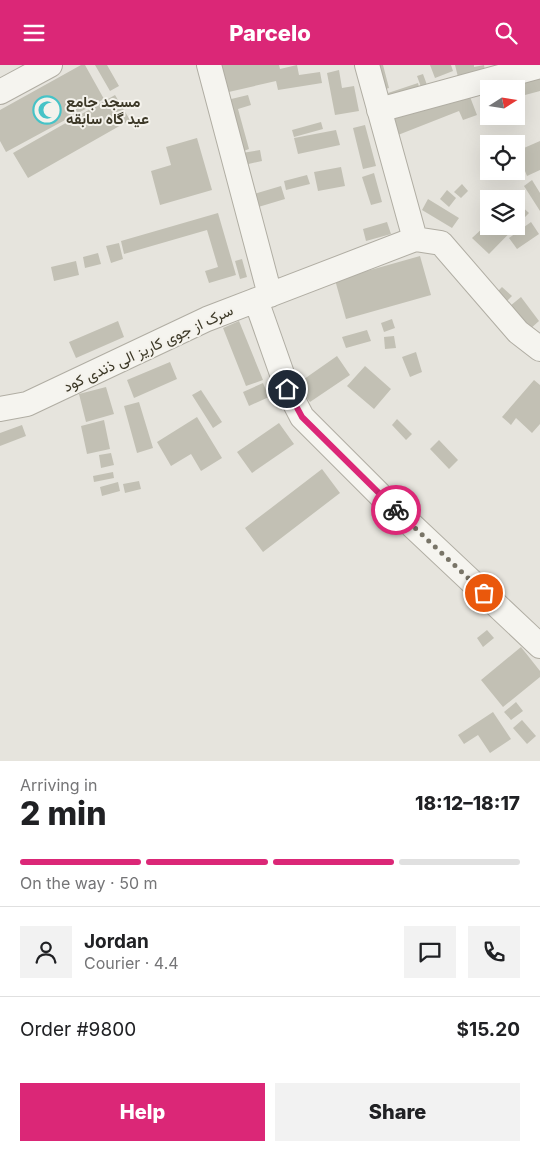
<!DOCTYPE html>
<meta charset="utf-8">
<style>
:root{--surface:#fff;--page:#f2f2f2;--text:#202124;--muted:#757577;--line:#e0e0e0;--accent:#db2777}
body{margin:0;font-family:Inter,Vazirmatn,sans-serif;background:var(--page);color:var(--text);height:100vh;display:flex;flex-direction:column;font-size:19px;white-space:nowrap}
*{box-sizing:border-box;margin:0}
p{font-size:16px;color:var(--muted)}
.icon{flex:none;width:28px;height:28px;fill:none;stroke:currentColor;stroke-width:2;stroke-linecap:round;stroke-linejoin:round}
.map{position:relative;height:696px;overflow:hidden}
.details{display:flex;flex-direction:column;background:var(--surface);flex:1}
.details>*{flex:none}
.needle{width:32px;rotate:78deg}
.fabs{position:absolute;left:480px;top:15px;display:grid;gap:10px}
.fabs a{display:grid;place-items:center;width:45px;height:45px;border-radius:0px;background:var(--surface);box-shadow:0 5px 20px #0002;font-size:25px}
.pin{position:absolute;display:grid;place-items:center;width:42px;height:42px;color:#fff;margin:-21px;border:2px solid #fff;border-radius:50%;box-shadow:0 1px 5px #0007}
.courier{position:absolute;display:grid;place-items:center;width:50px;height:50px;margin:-25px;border:4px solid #db2777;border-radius:50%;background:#fff;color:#222;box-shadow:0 1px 6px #0007}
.headline em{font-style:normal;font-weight:800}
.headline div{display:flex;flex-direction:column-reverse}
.headline{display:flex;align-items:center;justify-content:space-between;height:85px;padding:0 20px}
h1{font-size:32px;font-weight:800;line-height:38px}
.bar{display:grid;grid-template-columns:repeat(4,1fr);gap:8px 5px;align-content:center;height:60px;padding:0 20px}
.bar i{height:6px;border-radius:4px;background:var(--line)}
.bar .active{background:var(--accent)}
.bar p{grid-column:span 4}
.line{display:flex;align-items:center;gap:12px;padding:0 20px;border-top:1px solid var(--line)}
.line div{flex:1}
.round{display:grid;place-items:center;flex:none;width:52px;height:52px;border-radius:0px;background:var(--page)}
.cta{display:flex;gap:10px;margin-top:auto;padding:10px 20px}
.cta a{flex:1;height:58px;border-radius:0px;background:var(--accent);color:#fff;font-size:20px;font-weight:800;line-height:58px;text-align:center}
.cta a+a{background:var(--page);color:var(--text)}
header{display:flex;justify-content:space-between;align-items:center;height:65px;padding:0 20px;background:var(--accent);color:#fff;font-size:22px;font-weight:800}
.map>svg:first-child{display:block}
.building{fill:#c2c0b4}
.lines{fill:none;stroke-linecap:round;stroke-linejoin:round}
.minor-casing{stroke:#b0ada3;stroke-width:26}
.minor{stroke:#f5f4ef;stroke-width:24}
.done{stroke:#787467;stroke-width:5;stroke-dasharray:0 9}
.route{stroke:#db2777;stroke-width:6}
.labels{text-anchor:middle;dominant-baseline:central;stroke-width:4;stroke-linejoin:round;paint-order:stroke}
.poi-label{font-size:15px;font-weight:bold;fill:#3c3827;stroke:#f4f2ec;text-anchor:start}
.street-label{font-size:15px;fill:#3c3827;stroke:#f4f2ec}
</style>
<header><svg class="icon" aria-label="menu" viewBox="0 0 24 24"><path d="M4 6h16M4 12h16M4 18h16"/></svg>Parcelo<svg class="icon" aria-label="search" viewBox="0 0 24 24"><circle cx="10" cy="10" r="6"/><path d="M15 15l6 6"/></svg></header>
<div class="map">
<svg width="540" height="696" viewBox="0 0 540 696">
<rect width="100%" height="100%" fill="#e6e4dd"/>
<!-- building -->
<path class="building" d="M 81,0 L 85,0 L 104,34 L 6,87 L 0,76 L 0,45 Z
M 95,0 L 107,0 L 119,21 L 110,26 Z
M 213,0 L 279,0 L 280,4 L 297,0 L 299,10 L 320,7 L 322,18 L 278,25 L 276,16 L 220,29 Z
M 371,0 L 383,0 L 389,23 L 378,26 Z
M 430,0 L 451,0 L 453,6 L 435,13 Z
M 455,0 L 474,0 L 474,2 L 484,0 L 486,11 L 459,16 Z
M 339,5 L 342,23 L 354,21 L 359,46 L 335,50 L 327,8 Z
M 423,9 L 427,20 L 421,22 L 417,11 Z
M 540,9 L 540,26 L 525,30 L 520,14 Z
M 418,18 L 421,30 L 392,39 L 388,28 Z
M 517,18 L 520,30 L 516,31 L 516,24 L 499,24 Z
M 467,24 L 477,50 L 463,55 L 459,46 L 398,70 L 392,54 Z
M 115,30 L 130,55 L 28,113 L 13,88 Z
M 248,30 L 251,40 L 238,44 L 249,84 L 241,87 L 227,35 Z
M 321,57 L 323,64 L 294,72 L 292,65 Z
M 365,60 L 376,101 L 363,104 L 353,63 Z
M 336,65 L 340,80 L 298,89 L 294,73 Z
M 197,73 L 212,125 L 160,140 L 151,106 L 171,100 L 166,82 Z
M 540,76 L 540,105 L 527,111 L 517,86 Z
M 260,85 L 262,96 L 244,100 L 242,88 Z
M 341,102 L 345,121 L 318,126 L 314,107 Z
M 374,108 L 382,137 L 371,140 L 362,112 Z
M 307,110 L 310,119 L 286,125 L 284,116 Z
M 532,115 L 540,128 L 540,146 L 524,121 Z
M 462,119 L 468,126 L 461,133 L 454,127 Z
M 281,121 L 285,134 L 255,143 L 251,130 Z
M 447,125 L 456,133 L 449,142 L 440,134 Z
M 428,134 L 459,153 L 452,163 L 422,145 Z
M 520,140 L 529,148 L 489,189 L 472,173 L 485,161 L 492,168 L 498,161 L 516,161 L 516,144 Z
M 218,148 L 236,210 L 209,218 L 205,206 L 218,202 L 207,165 L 124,189 L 121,176 Z
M 387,157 L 391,169 L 366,176 L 363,164 Z
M 531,157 L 539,169 L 517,184 L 509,173 Z
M 119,178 L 123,194 L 111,198 L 106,181 Z
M 98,188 L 101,199 L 85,203 L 83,192 Z
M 420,191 L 431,230 L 346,254 L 335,215 Z
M 242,194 L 247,212 L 240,214 L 235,196 Z
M 76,196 L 79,210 L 54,216 L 51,202 Z
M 502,222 L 512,231 L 505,238 L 496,228 Z
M 521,232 L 539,256 L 529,265 L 510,241 Z
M 392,254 L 395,263 L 384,267 L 381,258 Z
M 118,256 L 124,272 L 76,293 L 69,277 Z
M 239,256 L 263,315 L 246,321 L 223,263 Z
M 367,265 L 371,276 L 346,283 L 342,272 Z
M 394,271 L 396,283 L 385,284 L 384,272 Z
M 416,287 L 422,307 L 410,312 L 402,292 Z
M 337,291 L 350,310 L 310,337 L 297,319 Z
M 170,297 L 177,314 L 134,333 L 127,315 Z
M 365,301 L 391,324 L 374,344 L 347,321 Z
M 534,315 L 540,320 L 540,359 L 532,368 L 516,353 L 511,360 L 502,352 Z
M 263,318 L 269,332 L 249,341 L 243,327 Z
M 106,322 L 114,349 L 86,357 L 79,329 Z
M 201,325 L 222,357 L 213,363 L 192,330 Z
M 139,337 L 153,383 L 137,388 L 124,341 Z
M 197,352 L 222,393 L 201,406 L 191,389 L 171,401 L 157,377 Z
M 397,354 L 412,369 L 406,375 L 392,360 Z
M 104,355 L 110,384 L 87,389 L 81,361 Z
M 279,358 L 294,379 L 252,408 L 237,387 Z
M 22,360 L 26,371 L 0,381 L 0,368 Z
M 439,375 L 458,395 L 449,404 L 430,384 Z
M 111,388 L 114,400 L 101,403 L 99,390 Z
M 322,404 L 340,428 L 263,487 L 245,463 Z
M 113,407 L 114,413 L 94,417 L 93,411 Z
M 139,416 L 141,424 L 125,428 L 123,419 Z
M 118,417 L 120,426 L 102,431 L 100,422 Z
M 487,565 L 494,573 L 483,582 L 477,573 Z
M 521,582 L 540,606 L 540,612 L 503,642 L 481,615 Z
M 516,637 L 523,646 L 511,655 L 504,647 Z
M 493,647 L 511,674 L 490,688 L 478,670 L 464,679 L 458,670 Z
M 522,655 L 536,671 L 527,679 L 513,663 Z"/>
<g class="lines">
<!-- minor casing -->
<g class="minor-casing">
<path id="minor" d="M 209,0 L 270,230
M 367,0 L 415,174
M 0,27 L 50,0
M 379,45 L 540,1
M 256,235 L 287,323 L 302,352 L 386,436 L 540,581
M 0,344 L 27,339 L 207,254 L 415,174 L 441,178 L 518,267 L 540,284"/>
</g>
<!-- minor -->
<use href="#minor" class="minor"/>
</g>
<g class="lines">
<!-- done -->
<path class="done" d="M 396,445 L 484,528"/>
<!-- route -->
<path class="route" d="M 287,324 L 302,352 L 396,445"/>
</g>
<!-- icons -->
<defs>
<g id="mosque-ring" transform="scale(1.4375)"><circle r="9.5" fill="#f4f2ec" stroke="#46c3c7" stroke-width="1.5"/><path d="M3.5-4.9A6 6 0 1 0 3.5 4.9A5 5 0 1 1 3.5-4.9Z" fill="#46c3c7"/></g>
</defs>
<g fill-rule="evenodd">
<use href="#mosque-ring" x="47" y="45"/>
</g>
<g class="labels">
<!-- poi labels -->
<g class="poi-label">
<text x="66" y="36">مسجد جامع<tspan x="66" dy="17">عید گاه سابقه</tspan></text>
</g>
<!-- street labels -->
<g class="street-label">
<text transform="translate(148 283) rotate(-25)">سرک از جوی کاریز الی ذندی کود</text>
</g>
</g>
</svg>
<div class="fabs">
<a><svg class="needle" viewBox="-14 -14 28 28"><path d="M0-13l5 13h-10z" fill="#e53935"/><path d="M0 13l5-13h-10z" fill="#757577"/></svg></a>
<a><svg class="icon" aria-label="locate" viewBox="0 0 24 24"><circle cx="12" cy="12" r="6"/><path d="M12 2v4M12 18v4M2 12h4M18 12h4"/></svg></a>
<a><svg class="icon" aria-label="layers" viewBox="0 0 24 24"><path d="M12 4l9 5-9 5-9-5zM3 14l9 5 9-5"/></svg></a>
</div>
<div class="pin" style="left:484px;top:528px;background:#ea580c"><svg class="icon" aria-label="bag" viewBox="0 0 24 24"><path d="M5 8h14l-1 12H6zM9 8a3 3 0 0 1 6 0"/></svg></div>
<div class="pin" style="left:287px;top:324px;background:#1f2937"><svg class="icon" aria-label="home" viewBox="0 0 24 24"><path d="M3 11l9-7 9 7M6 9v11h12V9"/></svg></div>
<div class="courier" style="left:396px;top:445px"><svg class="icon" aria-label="bike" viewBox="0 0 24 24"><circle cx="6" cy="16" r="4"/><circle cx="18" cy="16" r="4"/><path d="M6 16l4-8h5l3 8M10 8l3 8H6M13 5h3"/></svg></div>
</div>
<section class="details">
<div class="headline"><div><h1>2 min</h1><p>Arriving in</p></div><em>18:12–18:17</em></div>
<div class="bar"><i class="active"></i><i class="active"></i><i class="active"></i><i></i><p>On the way · 50 m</p></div>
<div class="line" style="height:90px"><a class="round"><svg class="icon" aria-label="person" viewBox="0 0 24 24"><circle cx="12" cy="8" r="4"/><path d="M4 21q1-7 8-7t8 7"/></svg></a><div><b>Jordan</b><p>Courier · 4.4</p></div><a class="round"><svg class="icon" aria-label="chat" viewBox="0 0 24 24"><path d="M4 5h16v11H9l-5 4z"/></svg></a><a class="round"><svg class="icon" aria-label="phone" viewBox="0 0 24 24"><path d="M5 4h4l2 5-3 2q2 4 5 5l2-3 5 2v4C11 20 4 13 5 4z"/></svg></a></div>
<div class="line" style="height:65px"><div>Order #9800</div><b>$15.20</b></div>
<div class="cta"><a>Help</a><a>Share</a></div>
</section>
